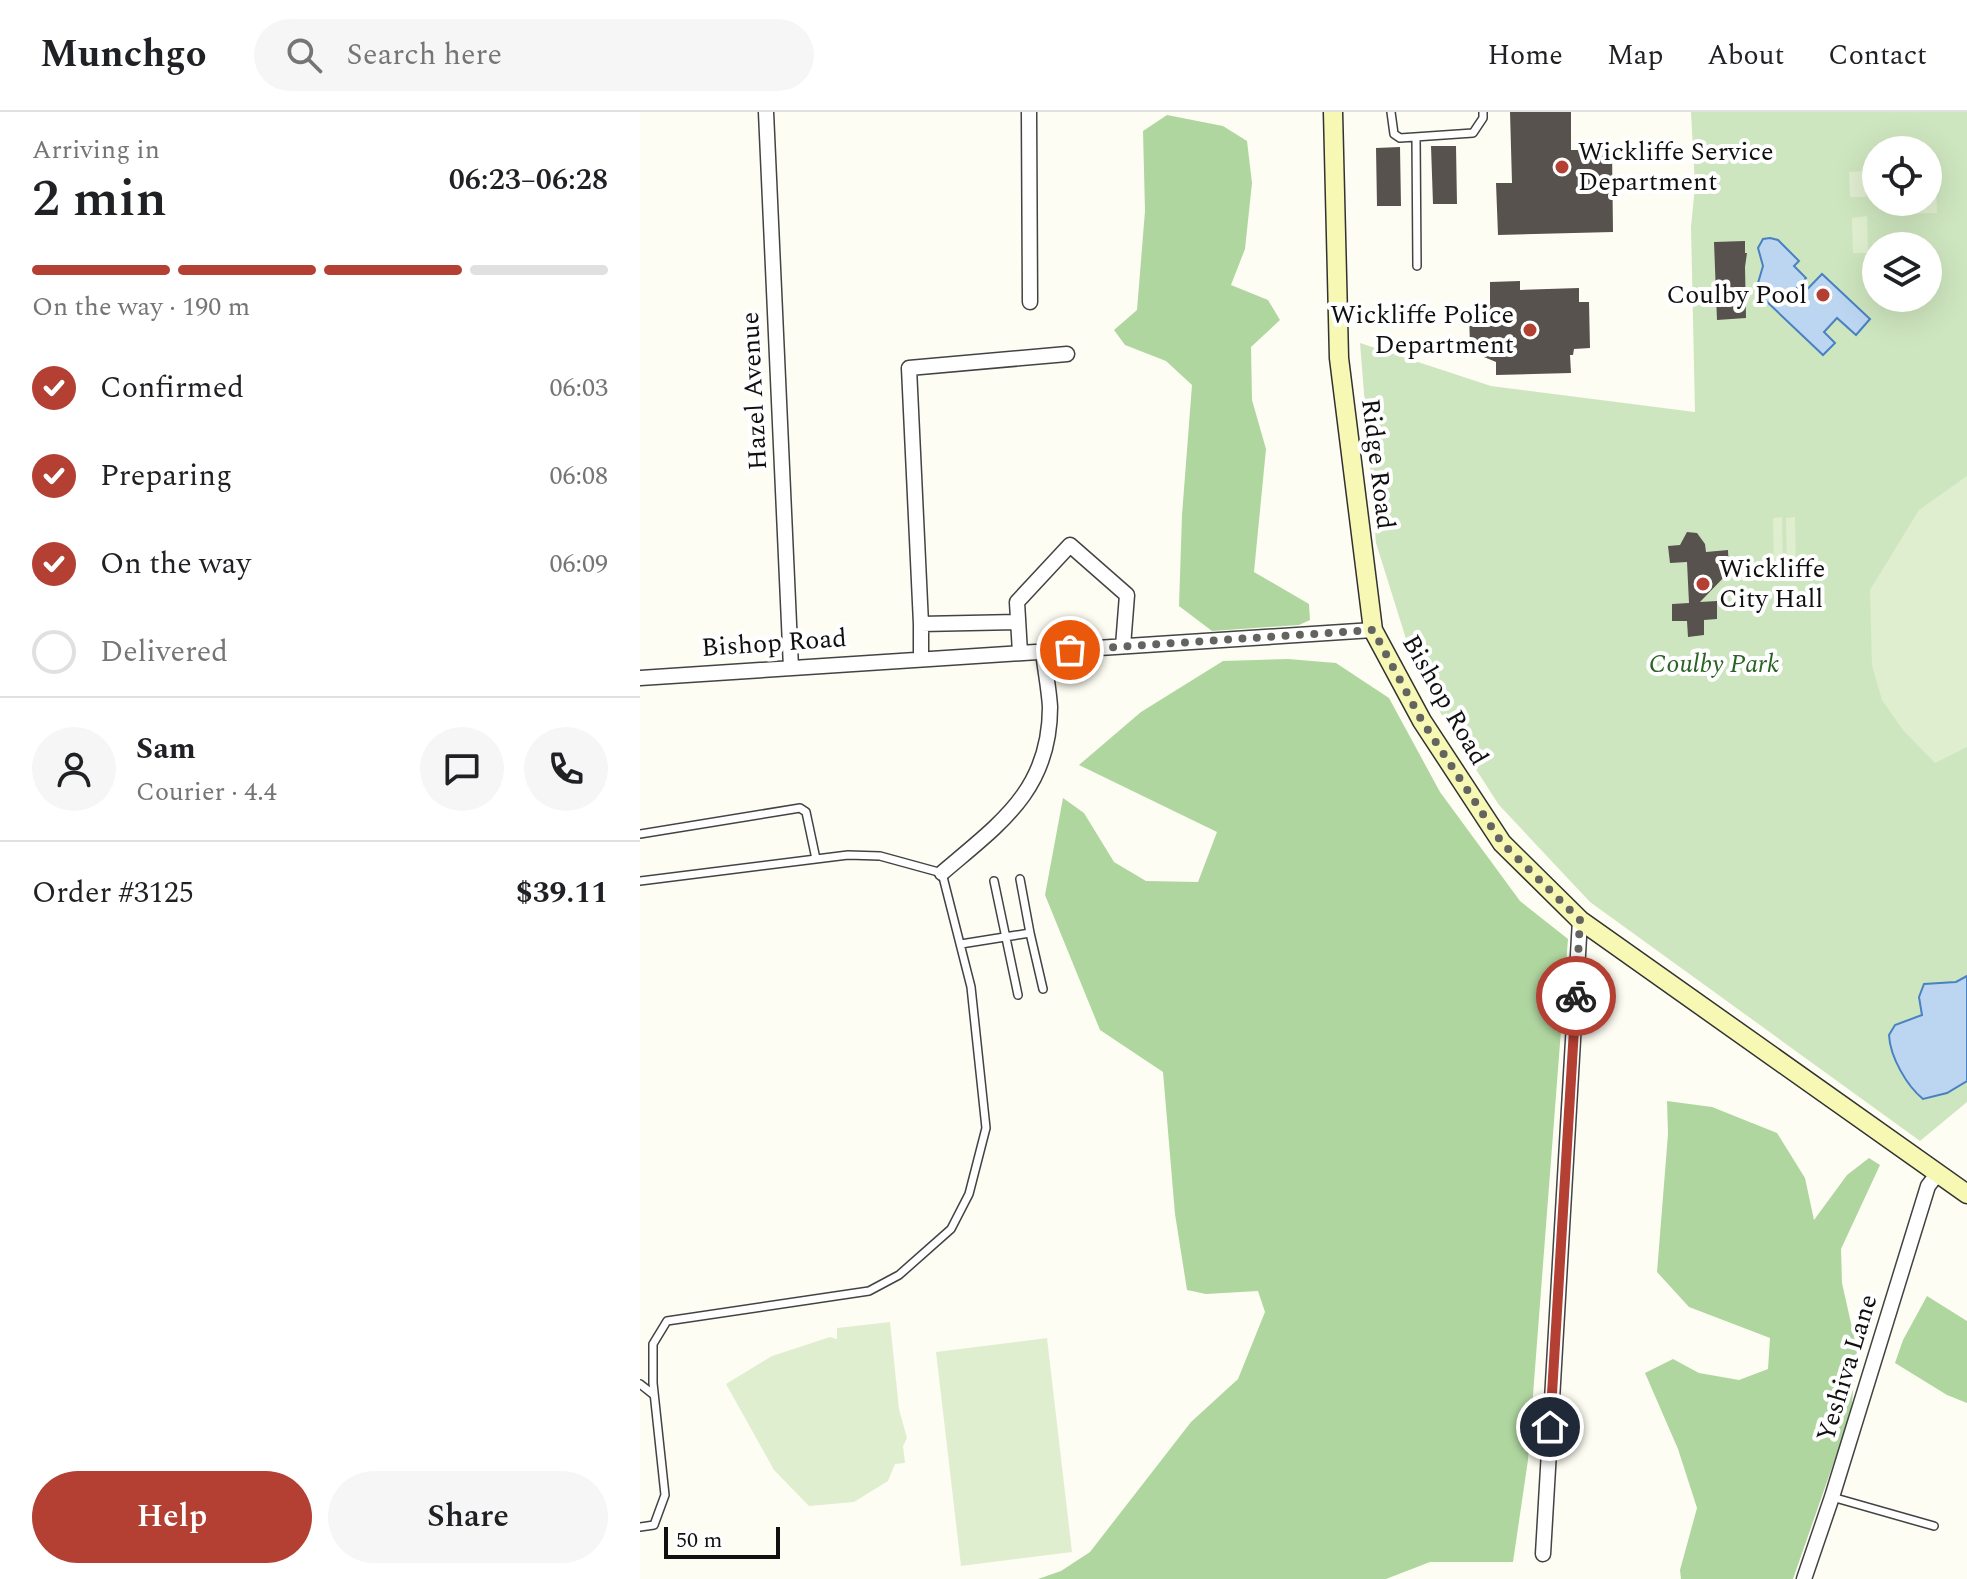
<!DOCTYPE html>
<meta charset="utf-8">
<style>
:root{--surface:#fff;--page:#f6f6f6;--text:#202124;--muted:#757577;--line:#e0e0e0;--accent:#b43f33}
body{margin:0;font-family:Spectral,serif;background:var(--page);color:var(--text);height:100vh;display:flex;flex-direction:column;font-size:30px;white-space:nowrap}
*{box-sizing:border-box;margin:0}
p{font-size:26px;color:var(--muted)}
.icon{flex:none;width:44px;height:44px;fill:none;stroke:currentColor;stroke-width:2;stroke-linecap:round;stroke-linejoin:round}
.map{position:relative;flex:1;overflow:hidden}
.details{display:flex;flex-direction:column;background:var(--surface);width:640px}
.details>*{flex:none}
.controls{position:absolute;left:1222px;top:24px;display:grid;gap:16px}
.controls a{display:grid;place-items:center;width:80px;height:80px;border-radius:50%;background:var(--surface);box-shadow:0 8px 32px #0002;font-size:40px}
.scale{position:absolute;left:24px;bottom:20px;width:116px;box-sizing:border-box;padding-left:8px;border:4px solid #101010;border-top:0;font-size:22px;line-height:28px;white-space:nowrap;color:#101010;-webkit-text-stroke:6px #fff;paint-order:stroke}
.pin{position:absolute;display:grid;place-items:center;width:68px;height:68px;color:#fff;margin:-34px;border:4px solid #fff;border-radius:50%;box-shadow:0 2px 8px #0007}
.courier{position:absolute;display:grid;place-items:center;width:80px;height:80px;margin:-40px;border:6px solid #b43f33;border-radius:50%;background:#fff;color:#222;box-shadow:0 2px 10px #0007}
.overview em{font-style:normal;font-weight:600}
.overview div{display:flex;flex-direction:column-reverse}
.overview{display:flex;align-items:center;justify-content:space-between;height:136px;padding:0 32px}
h1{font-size:52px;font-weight:600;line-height:60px}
.bar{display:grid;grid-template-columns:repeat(4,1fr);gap:12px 8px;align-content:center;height:96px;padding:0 32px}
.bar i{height:10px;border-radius:6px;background:var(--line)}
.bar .selected{background:var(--accent)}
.bar p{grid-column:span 4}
.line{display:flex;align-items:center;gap:20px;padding:0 32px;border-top:2px solid var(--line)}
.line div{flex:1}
.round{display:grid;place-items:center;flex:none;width:84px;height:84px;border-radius:42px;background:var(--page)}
ol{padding:0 32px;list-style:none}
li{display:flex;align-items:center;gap:24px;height:88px}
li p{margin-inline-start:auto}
li .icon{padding:8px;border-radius:50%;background:var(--accent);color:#fff;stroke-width:4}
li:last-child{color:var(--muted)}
li i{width:44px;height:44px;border:4px solid var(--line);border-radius:50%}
.action{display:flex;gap:16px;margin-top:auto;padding:16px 32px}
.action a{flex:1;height:92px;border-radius:48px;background:var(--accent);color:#fff;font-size:32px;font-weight:600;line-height:92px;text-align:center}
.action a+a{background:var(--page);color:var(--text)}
header{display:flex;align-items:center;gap:48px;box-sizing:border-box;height:112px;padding:0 40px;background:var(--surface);border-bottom:2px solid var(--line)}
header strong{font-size:38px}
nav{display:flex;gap:44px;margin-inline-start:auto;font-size:28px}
.search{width:560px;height:72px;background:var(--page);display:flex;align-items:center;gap:20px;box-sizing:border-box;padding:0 28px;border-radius:44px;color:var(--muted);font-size:30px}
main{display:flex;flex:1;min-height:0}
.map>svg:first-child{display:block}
.green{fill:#cee6bf;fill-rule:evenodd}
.forest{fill:#b0d6a0}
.pitch{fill:#e0eed0}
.water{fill:#bcd6f1;stroke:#4981c2;stroke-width:2}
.building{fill:#57524d}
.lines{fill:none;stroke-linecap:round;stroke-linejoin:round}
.service-casing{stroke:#434343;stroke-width:10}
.minor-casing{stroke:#434343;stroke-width:17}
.secondary-casing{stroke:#323232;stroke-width:21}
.service{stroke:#fff;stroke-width:7}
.minor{stroke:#fff;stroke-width:14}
.secondary{stroke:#f6f8b4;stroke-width:18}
.done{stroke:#63635f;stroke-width:8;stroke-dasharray:0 14.4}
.route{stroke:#b43f33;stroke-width:10}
.poi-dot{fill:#b43f33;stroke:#fff;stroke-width:3}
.labels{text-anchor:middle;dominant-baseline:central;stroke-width:8;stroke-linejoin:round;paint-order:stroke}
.poi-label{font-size:26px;fill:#101010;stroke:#fff;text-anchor:start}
.street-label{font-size:26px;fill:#101010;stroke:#fff}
.park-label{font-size:26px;font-style:italic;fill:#296325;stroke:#fff}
</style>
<header>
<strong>Munchgo</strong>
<div class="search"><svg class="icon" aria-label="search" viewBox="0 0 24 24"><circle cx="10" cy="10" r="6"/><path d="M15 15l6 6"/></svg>Search here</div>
<nav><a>Home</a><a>Map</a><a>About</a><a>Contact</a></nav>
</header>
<main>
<section class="details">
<div class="overview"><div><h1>2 min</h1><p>Arriving in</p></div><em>06:23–06:28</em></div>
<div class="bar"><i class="selected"></i><i class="selected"></i><i class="selected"></i><i></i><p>On the way · 190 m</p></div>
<ol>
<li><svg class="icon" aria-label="check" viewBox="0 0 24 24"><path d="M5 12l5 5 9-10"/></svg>Confirmed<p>06:03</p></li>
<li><svg class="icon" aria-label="check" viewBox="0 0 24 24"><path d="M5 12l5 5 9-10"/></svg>Preparing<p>06:08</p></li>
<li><svg class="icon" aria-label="check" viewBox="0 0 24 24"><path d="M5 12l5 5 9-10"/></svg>On the way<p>06:09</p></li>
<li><i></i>Delivered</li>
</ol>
<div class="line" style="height:144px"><a class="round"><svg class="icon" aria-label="person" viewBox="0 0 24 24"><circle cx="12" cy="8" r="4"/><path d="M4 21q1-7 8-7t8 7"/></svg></a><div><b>Sam</b><p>Courier · 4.4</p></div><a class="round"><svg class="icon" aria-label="chat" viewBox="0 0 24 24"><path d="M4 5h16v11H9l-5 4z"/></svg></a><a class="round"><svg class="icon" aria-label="phone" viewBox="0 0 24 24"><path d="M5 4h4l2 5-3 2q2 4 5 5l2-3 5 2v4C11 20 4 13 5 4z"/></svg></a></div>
<div class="line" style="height:104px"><div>Order #3125</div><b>$39.11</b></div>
<div class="action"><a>Help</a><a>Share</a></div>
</section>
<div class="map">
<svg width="1327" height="1467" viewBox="0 0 1327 1467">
<rect width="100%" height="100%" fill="#fefdf3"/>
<!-- green -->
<path class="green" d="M 1051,0 L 1327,0 L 1327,990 L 1280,1029 L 950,790 L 859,693 L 804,608 L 767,530 L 736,431 L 720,231 L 851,274 L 1055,300 L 1051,115 L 1055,74 ZM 1236,38 L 1288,38 L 1288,90 L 1236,90 ZM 1236,134 L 1288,134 L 1288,186 L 1236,186 Z"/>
<!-- forest -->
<path class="forest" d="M 527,3 L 583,14 L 607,29 L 612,71 L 605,137 L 591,173 L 628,188 L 640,208 L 611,235 L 612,288 L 626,337 L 614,460 L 669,492 L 670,508 L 659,513 L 572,519 L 539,494 L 542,403 L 552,273 L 526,249 L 485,233 L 474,218 L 497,198 L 505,99 L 503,19 Z
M 648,547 L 696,551 L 749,586 L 800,680 L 880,789 L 928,827 L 888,1348 L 873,1450 L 790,1450 L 746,1467 L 398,1467 L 421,1459 L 450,1440 L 551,1310 L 598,1267 L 625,1200 L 618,1179 L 566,1182 L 547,1178 L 535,1102 L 523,960 L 460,918 L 405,783 L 423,686 L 444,701 L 474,750 L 506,769 L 558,770 L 577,720 L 439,653 L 501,600 L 583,549 Z
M 1027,989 L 1072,995 L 1137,1021 L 1165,1066 L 1174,1108 L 1207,1063 L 1229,1046 L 1240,1053 L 1201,1137 L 1202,1171 L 1217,1238 L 1211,1301 L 1153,1467 L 1041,1467 L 1040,1458 L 1057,1396 L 1038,1337 L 1005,1261 L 1033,1247 L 1059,1261 L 1099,1268 L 1128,1257 L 1130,1226 L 1049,1195 L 1017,1160 L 1028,1022 Z
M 1287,1184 L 1327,1209 L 1327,1291 L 1307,1283 L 1255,1251 L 1263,1228 Z"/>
<!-- pitch -->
<path class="pitch" d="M 1225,59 L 1226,85 L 1210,85 L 1209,60 Z
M 1288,70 L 1296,70 L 1297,101 L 1256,102 L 1256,90 L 1288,90 Z
M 1227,104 L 1228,141 L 1213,141 L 1212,106 Z
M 1327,364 L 1327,635 L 1295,651 L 1263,618 L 1242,588 L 1232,553 L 1230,478 L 1279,398 Z
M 1142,405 L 1143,462 L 1134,463 L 1133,406 Z
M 1155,405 L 1156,462 L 1147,462 L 1146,406 Z
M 250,1210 L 259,1297 L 267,1326 L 263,1334 L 265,1351 L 255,1352 L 248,1369 L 214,1390 L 169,1394 L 134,1358 L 86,1272 L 132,1244 L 190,1225 L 197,1227 L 197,1216 Z
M 407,1226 L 432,1440 L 321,1454 L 296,1240 Z"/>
<!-- water -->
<path class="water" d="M 1130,126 L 1138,128 L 1159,149 L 1154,154 L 1166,166 L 1148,186 L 1154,191 L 1182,162 L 1230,207 L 1216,223 L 1197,206 L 1184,220 L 1195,231 L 1183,243 L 1124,187 L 1118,171 L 1123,154 L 1118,136 L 1123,127 Z
M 1327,864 L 1327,969 L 1307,981 L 1283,987 C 1267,974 1250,945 1249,923 L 1255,913 L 1282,903 L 1279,885 L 1284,872 L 1316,870 Z"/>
<!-- building -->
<path class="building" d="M 870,0 L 931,0 L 931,38 L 972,38 L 973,120 L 858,123 L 856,71 L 872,71 Z
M 791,34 L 816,34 L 817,92 L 793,92 Z
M 760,35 L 761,94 L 737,94 L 736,36 Z
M 1105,129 L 1105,141 L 1107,141 L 1105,155 L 1106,206 L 1077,208 L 1074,130 Z
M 880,169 L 880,178 L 939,176 L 939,190 L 949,190 L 950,236 L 934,237 L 933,243 L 930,243 L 931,261 L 856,263 L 856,250 L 844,245 L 840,233 L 830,233 L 829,202 L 840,202 L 839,192 L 850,192 L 850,170 Z
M 1047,420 L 1057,421 L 1065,432 L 1066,440 L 1088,438 L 1089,460 L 1060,490 L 1077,489 L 1077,507 L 1064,508 L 1064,523 L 1048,525 L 1047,509 L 1032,509 L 1032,492 L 1049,491 L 1047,450 L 1030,451 L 1028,434 L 1040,433 Z"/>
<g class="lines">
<!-- service casing -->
<g class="service-casing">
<path id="service" d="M 751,0 L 754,22 L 760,26 L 833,21 L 843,6 L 843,0
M 776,25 L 777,154
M 0,722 L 160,696 L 166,700 L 176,747
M 380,767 L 390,821
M 0,769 L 208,743 L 240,744 L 302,761 L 331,875 L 346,1016 L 329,1082 L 311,1117 L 259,1163 L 229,1179 L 27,1209 L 13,1232 L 13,1271 L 25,1383 L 14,1413 L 0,1415
M 354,769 L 378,883
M 321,832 L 390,821 L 403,877
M 0,1272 L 14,1283
M 1192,1385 L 1294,1414"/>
</g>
<!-- minor casing -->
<g class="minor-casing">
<path id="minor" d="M 126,0 L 151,556
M 389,0 L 390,190
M 378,510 L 281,512 L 269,256 L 427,242
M 281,512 L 281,547
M 380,541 L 377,490 L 430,433 L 487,483 L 483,534
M 0,566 L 733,518
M 302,761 C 359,712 410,679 410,595 C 409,577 405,558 403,539
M 903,1442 L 940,808
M 1164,1467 L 1192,1385 L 1288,1074 L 1298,1061"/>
</g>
<!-- secondary casing -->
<g class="secondary-casing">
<path id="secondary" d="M 693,0 L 699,246 L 733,518 L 782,609 L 862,731 L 940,808 L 1327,1082"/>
</g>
<!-- service -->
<use href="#service" class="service"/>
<!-- minor -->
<use href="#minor" class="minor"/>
<!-- secondary -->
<use href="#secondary" class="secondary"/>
</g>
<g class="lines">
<!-- done -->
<path class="done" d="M 430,538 L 733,518 L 782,609 L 862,731 L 940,808 L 936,884"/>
<!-- route -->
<path class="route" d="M 910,1315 L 936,884"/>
</g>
<!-- markers -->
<g class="poi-dot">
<circle cx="922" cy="55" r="8"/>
<circle cx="1183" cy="183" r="8"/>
<circle cx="890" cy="218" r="8"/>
<circle cx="1063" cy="472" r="8"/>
</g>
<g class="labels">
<!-- poi labels -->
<g class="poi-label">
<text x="938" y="40">Wickliffe Service<tspan x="938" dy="30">Department</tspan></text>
<text x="1167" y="183" text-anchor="end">Coulby Pool</text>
<text x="874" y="203" text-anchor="end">Wickliffe Police<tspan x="874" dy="30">Department</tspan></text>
<text x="1079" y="457">Wickliffe<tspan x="1079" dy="30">City Hall</tspan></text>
</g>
<!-- street labels -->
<g class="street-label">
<text transform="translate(114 279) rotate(-93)">Hazel Avenue</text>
<text transform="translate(738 352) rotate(83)">Ridge Road</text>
<text transform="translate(134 531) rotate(-4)">Bishop Road</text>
<text transform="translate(805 588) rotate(60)">Bishop Road</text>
<text transform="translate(1207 1256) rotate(-73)">Yeshiva Lane</text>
</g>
<!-- park labels -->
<g class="park-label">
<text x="1074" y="552">Coulby Park</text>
</g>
</g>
</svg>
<div class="controls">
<a><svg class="icon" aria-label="locate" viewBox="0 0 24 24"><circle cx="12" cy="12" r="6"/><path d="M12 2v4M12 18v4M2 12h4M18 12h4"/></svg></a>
<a><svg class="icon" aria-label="layers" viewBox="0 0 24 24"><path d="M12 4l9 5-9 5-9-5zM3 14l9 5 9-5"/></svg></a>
</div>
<div class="scale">50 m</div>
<div class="pin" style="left:430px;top:538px;background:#ea580c"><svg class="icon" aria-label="bag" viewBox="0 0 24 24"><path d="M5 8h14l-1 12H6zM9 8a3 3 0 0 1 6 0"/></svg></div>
<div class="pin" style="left:910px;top:1315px;background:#1f2937"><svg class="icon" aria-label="home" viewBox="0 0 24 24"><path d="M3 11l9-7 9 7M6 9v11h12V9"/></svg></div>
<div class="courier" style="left:936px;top:884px"><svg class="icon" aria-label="bike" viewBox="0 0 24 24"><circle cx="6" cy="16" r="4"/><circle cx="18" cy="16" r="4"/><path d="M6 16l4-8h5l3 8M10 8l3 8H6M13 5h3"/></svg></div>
</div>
</main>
